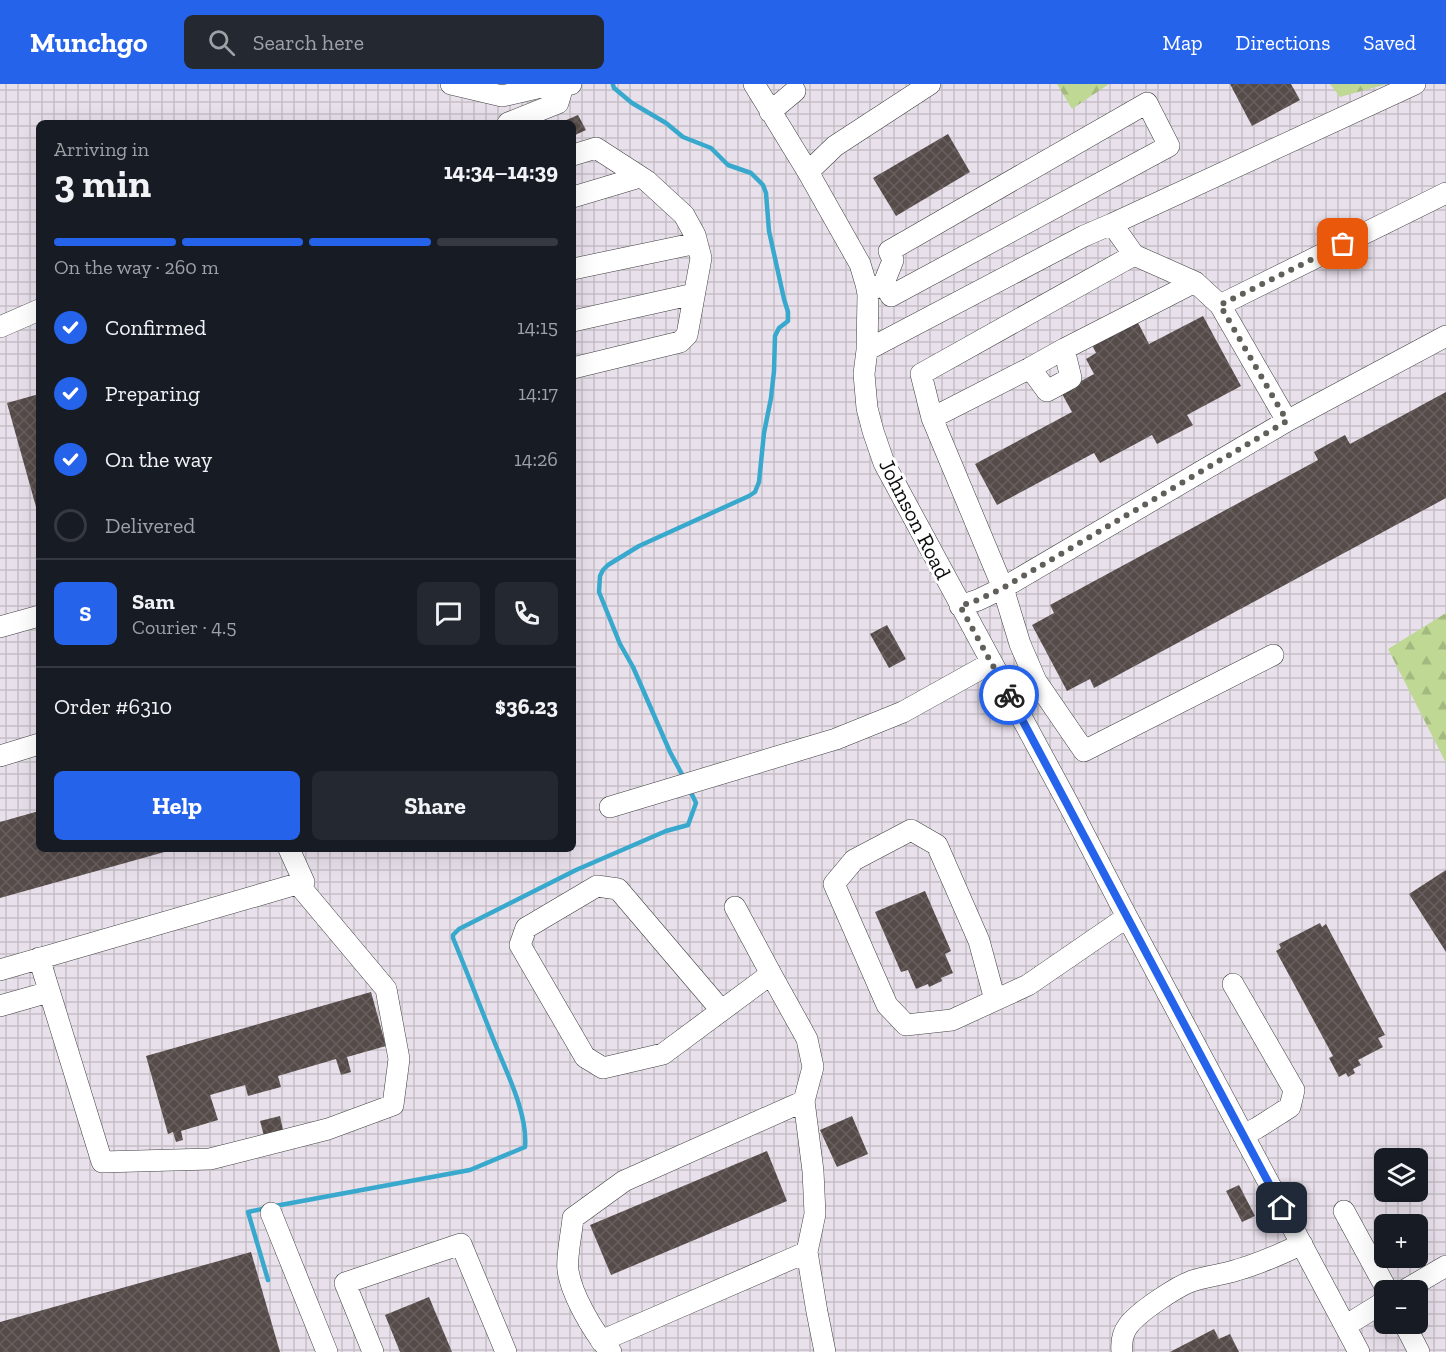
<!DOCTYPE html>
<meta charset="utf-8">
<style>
:root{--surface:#171b24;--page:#242831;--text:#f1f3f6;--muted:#9ea1a6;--line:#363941;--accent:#2563eb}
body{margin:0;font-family:"Zilla Slab",serif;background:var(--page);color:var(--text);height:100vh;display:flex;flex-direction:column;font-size:22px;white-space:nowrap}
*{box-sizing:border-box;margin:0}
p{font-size:20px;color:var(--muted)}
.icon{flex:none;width:33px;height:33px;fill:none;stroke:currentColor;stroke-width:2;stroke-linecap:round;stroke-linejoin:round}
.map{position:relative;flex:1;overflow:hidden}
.sheet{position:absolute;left:36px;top:36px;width:540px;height:732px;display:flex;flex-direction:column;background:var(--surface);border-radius:9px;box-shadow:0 6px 24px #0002}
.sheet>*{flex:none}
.buttons{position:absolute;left:1374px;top:1064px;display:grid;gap:12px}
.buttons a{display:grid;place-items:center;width:54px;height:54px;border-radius:9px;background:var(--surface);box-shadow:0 6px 24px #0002;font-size:30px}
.pin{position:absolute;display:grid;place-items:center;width:51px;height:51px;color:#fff;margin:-26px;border-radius:12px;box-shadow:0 3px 9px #0006}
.courier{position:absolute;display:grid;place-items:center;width:60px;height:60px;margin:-30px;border:4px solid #2563eb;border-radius:50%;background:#fff;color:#222;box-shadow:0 2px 8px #0007}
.summary em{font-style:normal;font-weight:700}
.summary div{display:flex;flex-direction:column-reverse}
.summary{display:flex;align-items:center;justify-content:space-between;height:102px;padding:0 18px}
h1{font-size:39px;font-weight:700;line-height:45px}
.bar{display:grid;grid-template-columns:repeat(4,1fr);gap:9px 6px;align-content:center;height:72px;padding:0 18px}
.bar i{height:8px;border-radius:4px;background:var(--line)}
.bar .on{background:var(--accent)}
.bar p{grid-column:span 4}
.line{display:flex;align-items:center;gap:15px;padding:0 18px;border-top:2px solid var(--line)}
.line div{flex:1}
.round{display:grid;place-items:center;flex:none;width:63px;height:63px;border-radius:9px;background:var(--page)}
ol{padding:0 18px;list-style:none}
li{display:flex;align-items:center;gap:18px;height:66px}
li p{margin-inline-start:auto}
li .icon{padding:6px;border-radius:50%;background:var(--accent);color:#fff;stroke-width:4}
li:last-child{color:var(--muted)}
li i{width:33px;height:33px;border:3px solid var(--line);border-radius:50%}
.button{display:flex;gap:12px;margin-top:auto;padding:12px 18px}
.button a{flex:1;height:69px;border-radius:9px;background:var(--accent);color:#fff;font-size:24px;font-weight:700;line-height:69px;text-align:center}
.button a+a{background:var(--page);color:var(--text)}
header{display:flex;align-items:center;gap:36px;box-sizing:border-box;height:84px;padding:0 30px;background:var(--accent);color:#fff}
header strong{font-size:28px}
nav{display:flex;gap:33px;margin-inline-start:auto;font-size:21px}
.search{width:420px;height:54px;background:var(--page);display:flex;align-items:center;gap:15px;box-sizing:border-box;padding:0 21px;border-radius:9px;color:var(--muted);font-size:22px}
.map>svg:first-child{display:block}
.industrial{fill:url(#industrial-grid);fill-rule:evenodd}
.forest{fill:url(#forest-firs)}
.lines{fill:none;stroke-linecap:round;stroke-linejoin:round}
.stream{stroke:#38a9cd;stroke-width:4.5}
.building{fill:url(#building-cross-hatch)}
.minor-casing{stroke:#3f3f3f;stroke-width:22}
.minor{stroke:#fff;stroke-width:21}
.done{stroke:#615f5a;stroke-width:6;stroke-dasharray:0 10.8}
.route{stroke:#2563eb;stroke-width:8}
.labels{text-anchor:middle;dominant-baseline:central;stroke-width:6;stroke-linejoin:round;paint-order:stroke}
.street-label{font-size:22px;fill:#0c0c0c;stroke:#fff}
</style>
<header>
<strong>Munchgo</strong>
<div class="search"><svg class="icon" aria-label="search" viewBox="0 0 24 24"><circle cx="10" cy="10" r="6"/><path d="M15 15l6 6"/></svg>Search here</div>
<nav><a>Map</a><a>Directions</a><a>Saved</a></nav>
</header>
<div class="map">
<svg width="1446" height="1268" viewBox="0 0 1446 1268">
<defs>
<pattern id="industrial-grid" width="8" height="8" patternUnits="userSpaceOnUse" patternTransform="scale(1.5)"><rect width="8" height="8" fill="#e8e0eb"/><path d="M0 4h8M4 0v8" fill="none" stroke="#c6bfc8"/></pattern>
<pattern id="forest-firs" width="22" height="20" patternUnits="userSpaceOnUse" patternTransform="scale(1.5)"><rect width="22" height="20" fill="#bfd995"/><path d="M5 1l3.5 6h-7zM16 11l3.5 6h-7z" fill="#a3b97f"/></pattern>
<pattern id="building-cross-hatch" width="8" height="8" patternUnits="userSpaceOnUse" patternTransform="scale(1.5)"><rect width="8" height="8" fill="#554b49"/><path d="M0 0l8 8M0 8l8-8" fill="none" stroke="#68605f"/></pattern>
</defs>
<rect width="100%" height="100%" fill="#fff8eb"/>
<!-- industrial -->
<path class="industrial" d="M 0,0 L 1446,0 L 1446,1268 L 0,1268 ZM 39,39 L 573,39 L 573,765 L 39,765 ZM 1384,1074 L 1418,1074 L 1418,1107 L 1384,1107 ZM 1384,1140 L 1418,1140 L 1418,1173 L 1384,1173 ZM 1384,1206 L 1418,1206 L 1418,1239 L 1384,1239 Z"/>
<!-- forest -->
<path class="forest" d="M 1057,0 L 1109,0 L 1072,25 Z
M 1330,0 L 1387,0 L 1340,13 Z
M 1446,529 L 1446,679 L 1388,565 Z"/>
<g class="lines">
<!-- stream -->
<path class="stream" d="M 613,1 L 614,4 L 632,19 L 666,39 L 683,53 L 711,64 L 728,81 L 751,89 L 763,101 L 766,109 L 769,147 L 784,215 L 788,228 L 788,237 L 779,244 L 775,252 L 774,287 L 771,314 L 764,349 L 759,398 L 755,408 L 749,412 L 639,462 L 608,481 L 603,486 L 600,492 L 599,508 L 620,560 L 633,583 L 670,668 L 684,694
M 275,1122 L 470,1086 L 525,1063 C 528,1030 506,987 494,957 C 480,922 467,888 453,854 L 453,851 L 459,845 L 576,786 L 666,747 L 688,741 L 696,719 L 689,704
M 267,1124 L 248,1128 L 268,1196"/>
</g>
<!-- building -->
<path class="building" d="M 1230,0 L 1291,0 L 1300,16 L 1252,42 Z
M 578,31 L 586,46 L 573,52 L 573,39 L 565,39 L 564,37 Z
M 948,50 L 970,88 L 896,132 L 873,94 Z
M 1203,232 L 1241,302 L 1187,331 L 1193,341 L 1157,360 L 1152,351 L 1100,379 L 1094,369 L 997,421 L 975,380 L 1072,328 L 1061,308 L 1094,290 L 1086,275 L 1096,269 L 1090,257 L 1135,233 L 1149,260 Z
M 1446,308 L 1446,414 L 1094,604 L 1090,595 L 1067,607 L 1032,541 L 1054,529 L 1050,521 L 1318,376 L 1314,368 L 1345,351 L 1350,360 Z
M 39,310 L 39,430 L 38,430 L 7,319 Z
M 887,541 L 906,575 L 889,584 L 870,550 Z
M 39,727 L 39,765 L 168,765 L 168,767 L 0,814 L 0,738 Z
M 1446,786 L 1446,868 L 1409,810 Z
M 925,807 L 951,867 L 945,870 L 953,889 L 941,894 L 942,897 L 929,903 L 928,900 L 916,905 L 908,886 L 901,888 L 875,828 Z
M 1320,839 L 1322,843 L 1326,840 L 1385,951 L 1378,954 L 1383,963 L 1358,976 L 1361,981 L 1353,985 L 1355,989 L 1348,993 L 1346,989 L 1339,993 L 1329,974 L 1333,972 L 1276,867 L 1281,864 L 1279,860 Z
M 371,908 L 386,962 L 347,973 L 351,988 L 341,991 L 336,975 L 278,992 L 281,1003 L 248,1012 L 245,1001 L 210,1011 L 218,1036 L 181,1047 L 183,1056 L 176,1058 L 173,1048 L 168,1050 L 146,972 Z
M 280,1032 L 283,1046 L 264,1052 L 260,1037 Z
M 852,1032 L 868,1070 L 837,1083 L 820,1046 Z
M 767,1067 L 787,1117 L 611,1191 L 590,1141 Z
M 1239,1101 L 1255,1132 L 1242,1138 L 1226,1107 Z
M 251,1168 L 280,1268 L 0,1268 L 0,1238 Z
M 429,1213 L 452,1268 L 400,1268 L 385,1231 Z
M 1214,1245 L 1219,1255 L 1230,1250 L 1239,1268 L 1170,1268 Z"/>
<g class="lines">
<!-- minor casing -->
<g class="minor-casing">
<path id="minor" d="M 451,0 L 502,12 L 550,1 L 563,2
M 754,0 L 808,88 L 860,180 L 866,200 L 868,210 L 867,266 L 864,290 L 867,324 L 873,347 L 884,379 L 1070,723 L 1127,833 L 1359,1268
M 770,28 L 795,7
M 508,39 L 558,19 L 563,2 L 571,0
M 573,71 L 596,64 L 647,97 L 684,131 L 695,151 L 701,174 L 687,251 L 680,258 L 573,284
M 808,88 L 835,62 L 930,0
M 1446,109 L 1220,221 L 1287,337 L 1446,252
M 573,113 L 640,93
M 1112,140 L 1415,0
M 1134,171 L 921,290 L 932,334 L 1003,504 L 1020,560 L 1036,597 L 1084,667 L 1273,571
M 573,185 L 697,159
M 868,208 L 884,199 L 891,212 L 1169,62 L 1147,19 L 889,167 L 893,176 L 884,199
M 573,237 L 694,210
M 0,243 L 39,226
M 1064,265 L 1030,284 L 1047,307 L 1071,294 L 1064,265 L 1195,198
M 867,266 L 1084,152 L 1112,140 L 1134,171 L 1195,198 L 1220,221
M 932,334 L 1030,284
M 960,522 L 978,516 L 1003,504 L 1287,337
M 0,543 L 39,532
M 0,672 L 39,660
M 610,723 L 836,655 L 903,628 L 991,579
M 735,823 L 771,890
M 39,874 L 102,1078 L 210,1075 L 328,1045 L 393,1021 L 399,975 L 386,905 L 298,800
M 0,886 L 304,798 L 289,765
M 1233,900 L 1294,1006 L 1290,1023 L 1257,1044 L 1243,1051
M 995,916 L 979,857 L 937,761 L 911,746 L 854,776 L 834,800 L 887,921 L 906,941 L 952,936 L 1028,901 L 1127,833
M 0,922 L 49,908
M 721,926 L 618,805 L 597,802 L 526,844 L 520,861 L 585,973 L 603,984 L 663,970 L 771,890 L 807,955 L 813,983 L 804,1017
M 1344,1127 L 1387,1206
M 271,1129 L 327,1268
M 1405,1206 L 1446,1182
M 1404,1239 L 1419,1268
M 1345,1242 L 1384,1218
M 601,1257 L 807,1168
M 373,1268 L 345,1199 L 461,1160 L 506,1268
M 611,1268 C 594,1250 571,1210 568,1186 C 566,1174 572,1147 573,1134 L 624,1097 L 804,1017 L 813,1087 L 815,1130 L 807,1168 L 817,1228 L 825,1268
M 1122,1268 C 1121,1258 1122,1250 1128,1242 C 1138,1228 1176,1203 1192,1197 C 1207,1192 1222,1191 1237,1186 C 1259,1180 1281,1170 1302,1160"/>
</g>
<!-- minor -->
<use href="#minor" class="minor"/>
</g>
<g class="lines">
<!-- done -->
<path class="done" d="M 1009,611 L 960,522 L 978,516 L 1003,504 L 1287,337 L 1220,221 L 1343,160"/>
<!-- route -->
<path class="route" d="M 1009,611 L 1282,1124"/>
</g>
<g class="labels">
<!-- street labels -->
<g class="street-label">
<text transform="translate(915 435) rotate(63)">Johnson Road</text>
</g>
</g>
</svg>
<div class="buttons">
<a><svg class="icon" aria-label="layers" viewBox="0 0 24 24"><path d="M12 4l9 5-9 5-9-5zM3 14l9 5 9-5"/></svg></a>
<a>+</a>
<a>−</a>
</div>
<div class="pin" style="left:1343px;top:160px;background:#ea580c"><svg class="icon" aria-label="bag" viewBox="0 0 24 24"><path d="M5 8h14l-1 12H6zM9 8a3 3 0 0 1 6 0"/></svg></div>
<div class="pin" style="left:1282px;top:1124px;background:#1f2937"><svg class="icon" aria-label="home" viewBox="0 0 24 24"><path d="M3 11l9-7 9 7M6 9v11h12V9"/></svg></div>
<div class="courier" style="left:1009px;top:611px"><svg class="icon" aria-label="bike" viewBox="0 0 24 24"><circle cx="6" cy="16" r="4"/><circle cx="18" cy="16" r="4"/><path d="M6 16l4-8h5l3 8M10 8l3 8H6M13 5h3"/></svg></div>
<section class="sheet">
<div class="summary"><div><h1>3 min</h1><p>Arriving in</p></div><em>14:34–14:39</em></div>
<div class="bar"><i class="on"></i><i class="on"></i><i class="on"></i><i></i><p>On the way · 260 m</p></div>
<ol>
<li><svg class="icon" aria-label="check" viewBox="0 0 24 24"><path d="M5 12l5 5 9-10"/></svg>Confirmed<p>14:15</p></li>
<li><svg class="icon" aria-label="check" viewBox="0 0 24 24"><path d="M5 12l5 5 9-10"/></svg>Preparing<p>14:17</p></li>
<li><svg class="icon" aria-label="check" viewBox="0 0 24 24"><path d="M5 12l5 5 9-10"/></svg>On the way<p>14:26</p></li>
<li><i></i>Delivered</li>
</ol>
<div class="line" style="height:108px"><b class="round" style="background:var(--accent);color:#fff">S</b><div><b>Sam</b><p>Courier · 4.5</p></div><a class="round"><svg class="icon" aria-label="chat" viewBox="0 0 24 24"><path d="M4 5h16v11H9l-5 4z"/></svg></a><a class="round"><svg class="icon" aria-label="phone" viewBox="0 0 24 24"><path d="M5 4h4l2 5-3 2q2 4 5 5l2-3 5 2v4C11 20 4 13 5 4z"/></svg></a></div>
<div class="line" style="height:78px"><div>Order #6310</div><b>$36.23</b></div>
<div class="button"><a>Help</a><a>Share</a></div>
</section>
</div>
